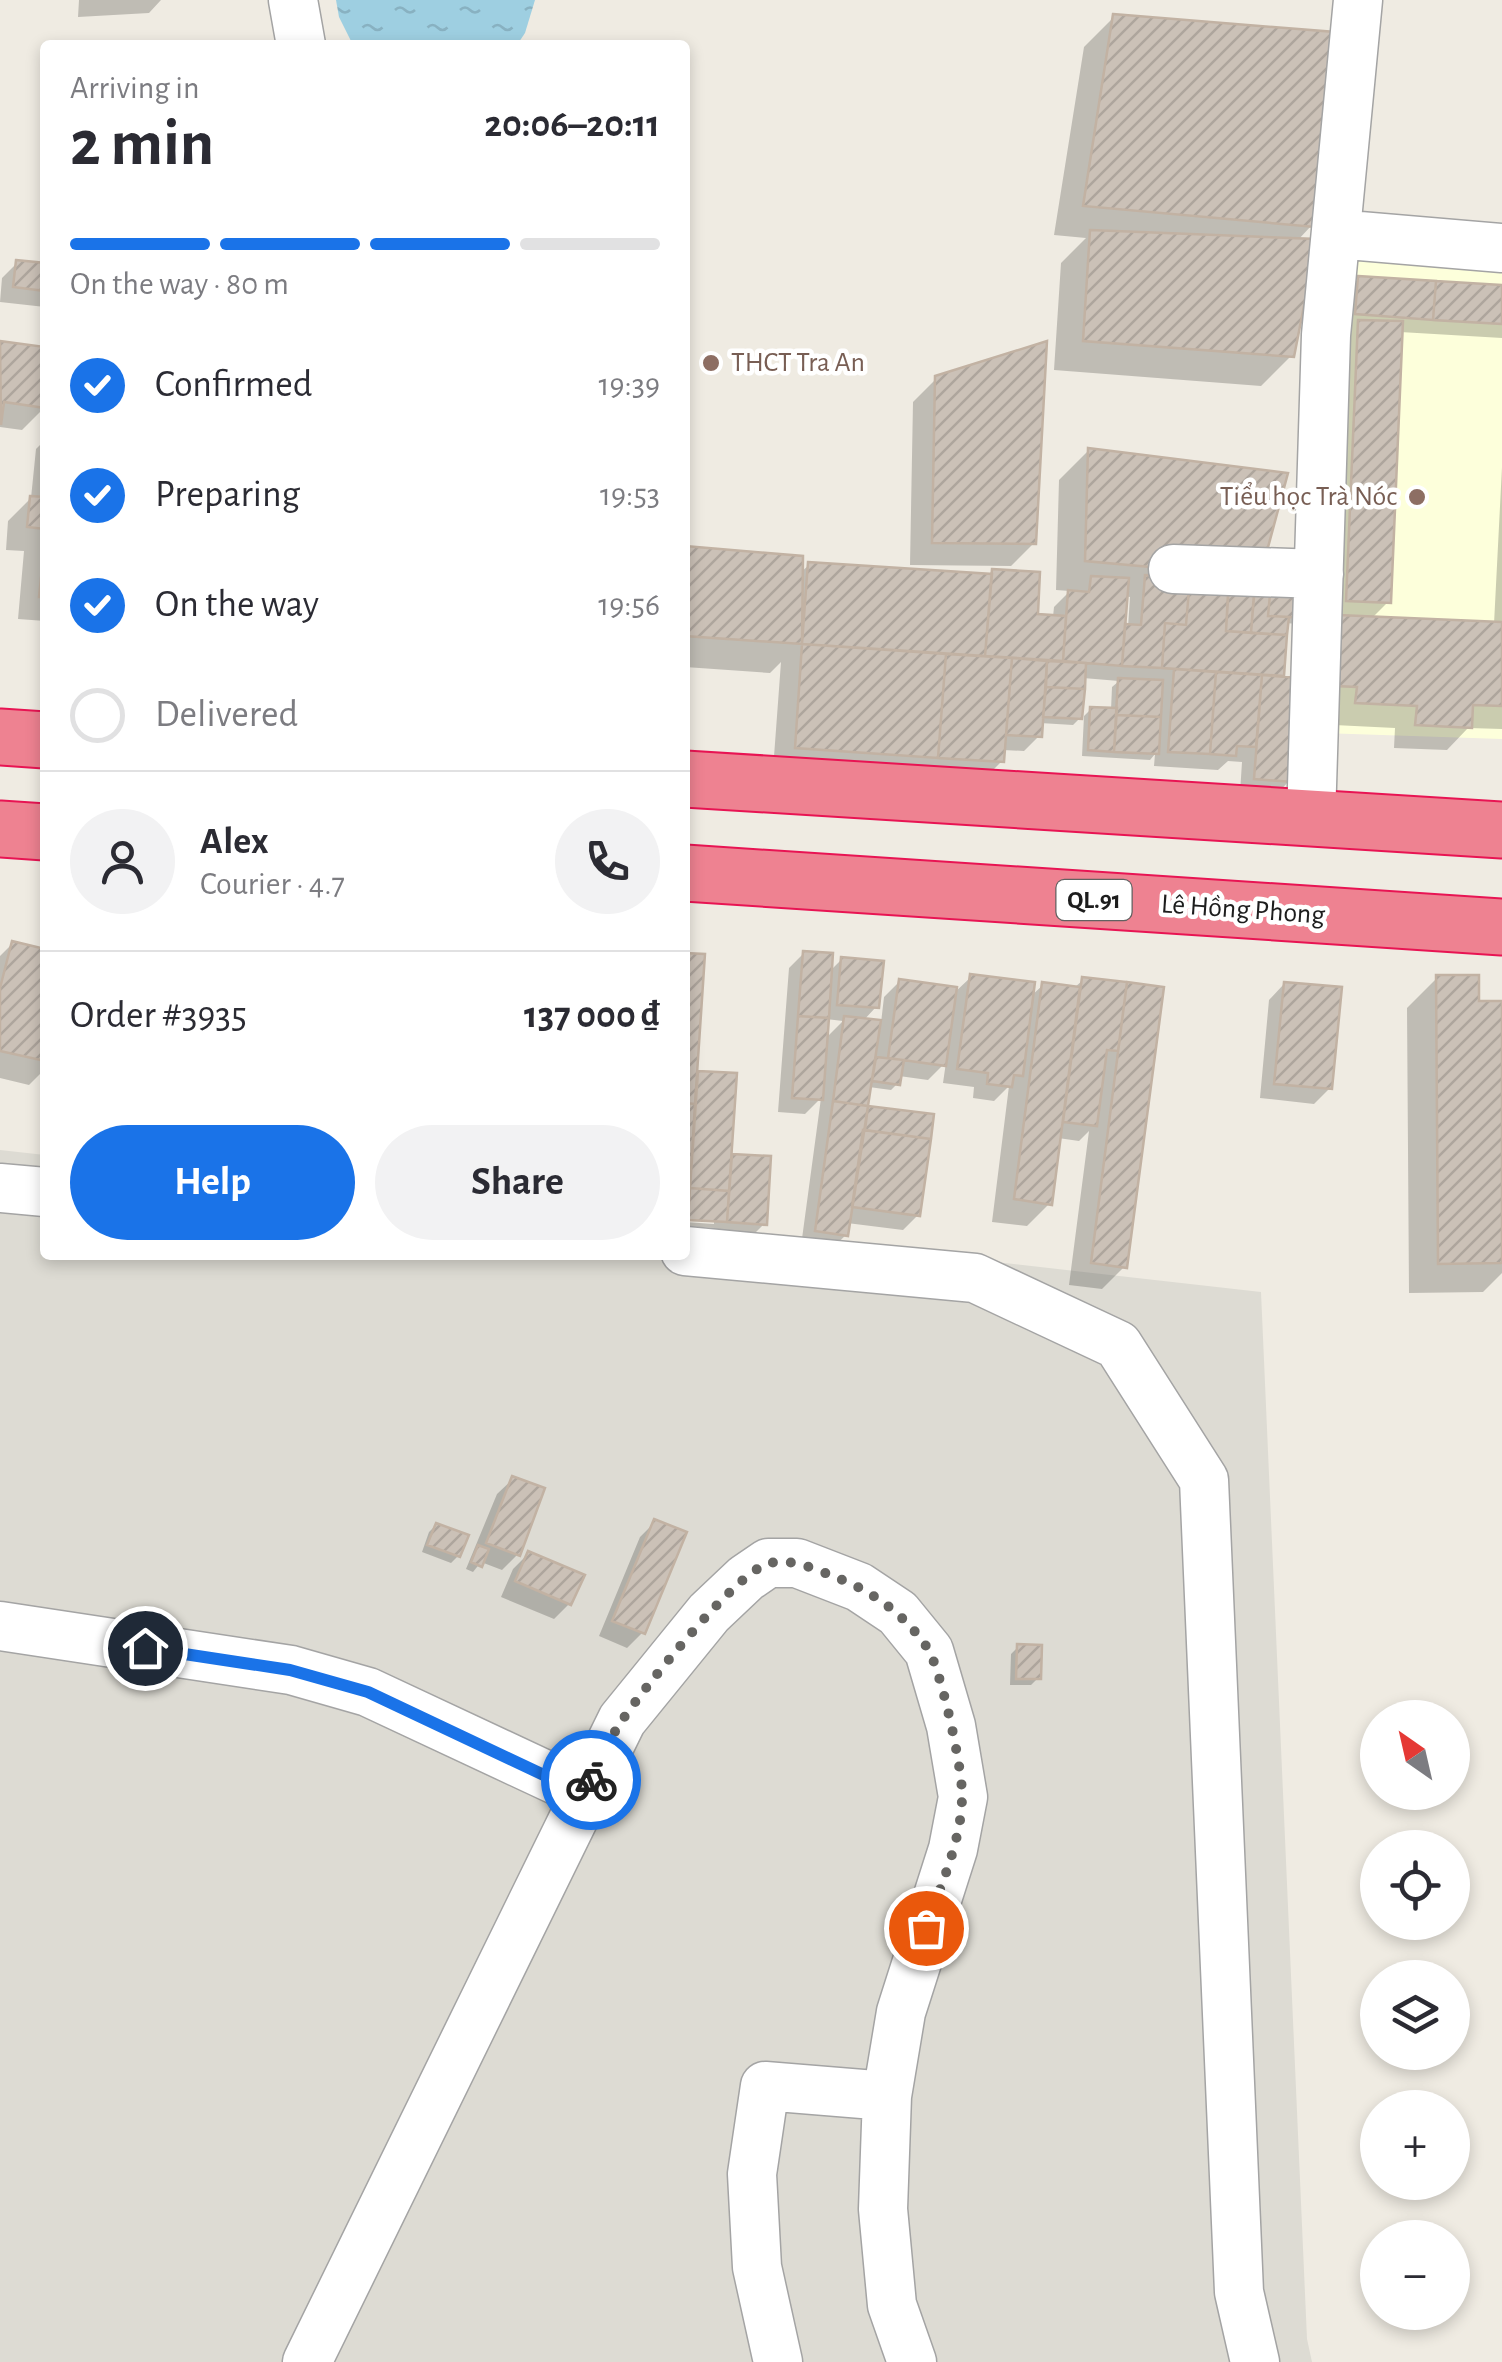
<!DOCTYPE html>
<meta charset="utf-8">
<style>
:root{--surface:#fff;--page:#f2f2f3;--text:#2b2b33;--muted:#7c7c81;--line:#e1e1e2;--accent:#1a73e8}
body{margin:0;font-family:"Alegreya Sans",sans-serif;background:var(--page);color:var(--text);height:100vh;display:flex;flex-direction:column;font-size:38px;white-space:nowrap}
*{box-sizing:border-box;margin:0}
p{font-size:32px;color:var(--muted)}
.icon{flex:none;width:55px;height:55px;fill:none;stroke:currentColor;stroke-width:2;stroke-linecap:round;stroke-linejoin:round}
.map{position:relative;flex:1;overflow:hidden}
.sheet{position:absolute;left:40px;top:40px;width:650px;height:1220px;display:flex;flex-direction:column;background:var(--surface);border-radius:10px;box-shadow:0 5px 15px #0003}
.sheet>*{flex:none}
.needle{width:65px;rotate:326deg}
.tools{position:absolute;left:1360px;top:1700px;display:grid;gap:20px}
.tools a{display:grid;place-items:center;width:110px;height:110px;border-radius:50%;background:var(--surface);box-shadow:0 5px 15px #0003;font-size:50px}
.pin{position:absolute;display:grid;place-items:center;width:85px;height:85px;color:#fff;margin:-42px;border:5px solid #fff;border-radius:50%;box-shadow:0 2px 10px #0007}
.courier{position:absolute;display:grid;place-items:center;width:100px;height:100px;margin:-50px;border:8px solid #1a73e8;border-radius:50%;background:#fff;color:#222;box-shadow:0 2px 12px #0007}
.head em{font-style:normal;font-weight:600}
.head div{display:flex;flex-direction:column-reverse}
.head{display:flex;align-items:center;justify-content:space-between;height:170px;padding:0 30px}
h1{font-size:65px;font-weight:600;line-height:75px}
.bar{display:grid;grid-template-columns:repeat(4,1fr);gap:15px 10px;align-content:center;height:120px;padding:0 30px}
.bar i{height:12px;border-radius:8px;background:var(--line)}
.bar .selected{background:var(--accent)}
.bar p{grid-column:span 4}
.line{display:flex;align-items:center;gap:25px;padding:0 30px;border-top:2px solid var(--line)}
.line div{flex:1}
.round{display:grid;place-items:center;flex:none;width:105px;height:105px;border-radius:52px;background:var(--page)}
ol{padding:0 30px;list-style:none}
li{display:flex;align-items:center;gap:30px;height:110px}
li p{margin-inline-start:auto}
li .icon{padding:10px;border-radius:50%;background:var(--accent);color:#fff;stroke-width:4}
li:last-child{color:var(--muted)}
li i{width:55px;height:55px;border:5px solid var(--line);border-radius:50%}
.primary-button{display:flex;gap:20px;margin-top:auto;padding:20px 30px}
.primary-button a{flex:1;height:115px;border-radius:60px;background:var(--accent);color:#fff;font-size:40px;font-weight:600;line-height:115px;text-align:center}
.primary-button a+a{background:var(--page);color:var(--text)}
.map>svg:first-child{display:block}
.education{fill:#fdffdb}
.airport{fill:#dddbd3}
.water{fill:url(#water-ripples)}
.shadow{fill:#0003;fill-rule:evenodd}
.building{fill:url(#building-hatch);stroke:#c2b2a3;stroke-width:2.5}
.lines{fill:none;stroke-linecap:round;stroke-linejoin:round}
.minor-casing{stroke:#a4a4a4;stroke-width:51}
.highway-casing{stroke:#e81453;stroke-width:59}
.minor{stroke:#fff;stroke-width:48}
.highway{stroke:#ee8291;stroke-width:55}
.done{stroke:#666562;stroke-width:10;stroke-dasharray:0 18}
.route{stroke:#1a73e8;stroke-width:12}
.education-dot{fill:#8d6e63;stroke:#fff;stroke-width:4}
.labels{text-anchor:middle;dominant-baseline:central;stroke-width:9;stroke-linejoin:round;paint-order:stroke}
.shield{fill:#fff;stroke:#616161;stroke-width:2.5}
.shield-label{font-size:25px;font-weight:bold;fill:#1d1d1d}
.education-label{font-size:28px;fill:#785e54;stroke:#fff;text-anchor:start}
.street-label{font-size:28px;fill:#1d1d1d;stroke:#fff}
</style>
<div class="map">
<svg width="1502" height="2362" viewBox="0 0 1502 2362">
<defs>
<pattern id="water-ripples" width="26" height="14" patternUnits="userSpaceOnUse" patternTransform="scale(2.5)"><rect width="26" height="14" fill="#9ecfe1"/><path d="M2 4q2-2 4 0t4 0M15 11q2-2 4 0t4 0" fill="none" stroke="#88b1c1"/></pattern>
<pattern id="building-hatch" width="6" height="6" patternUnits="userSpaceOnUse" patternTransform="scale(2.5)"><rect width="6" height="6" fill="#cbc1b7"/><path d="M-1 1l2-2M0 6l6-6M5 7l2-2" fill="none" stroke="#aea59d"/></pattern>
</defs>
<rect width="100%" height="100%" fill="#efebe2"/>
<!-- education -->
<path class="education" d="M 1343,255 L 1502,261 L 1502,739 L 1322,733 Z"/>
<!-- airport -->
<path class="airport" d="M 0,1150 L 45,1155 L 45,1255 L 685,1255 L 685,1227 L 1261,1292 L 1307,2339 L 1312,2362 L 0,2362 Z"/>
<!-- water -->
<path class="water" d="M 336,0 L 535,0 L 525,33 L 517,45 L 353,45 L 339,17 Z"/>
<!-- shadow -->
<path class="shadow" d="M 79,0 L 161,0 L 149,13 L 78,17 Z
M 1114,17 L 1312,225 L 1297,241 L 1292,355 L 1261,386 L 1054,370 L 1061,263 L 1086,238 L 1054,235 L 1084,47 Z
M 17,263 L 45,266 L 45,307 L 0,302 L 2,278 Z
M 1359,278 L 1502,286 L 1502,338 L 1400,332 L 1388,602 L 1371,619 L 1494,624 L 1502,467 L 1502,729 L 1468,728 L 1447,750 L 1394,748 L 1395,728 L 1334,725 L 1335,345 L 1352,329 L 1341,329 L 1344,294 Z
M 0,343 L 45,350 L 45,407 L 22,430 L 0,427 Z
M 937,378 L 1034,543 L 1011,566 L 910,565 L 913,402 Z
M 45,425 L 45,621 L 18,619 L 24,551 L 6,550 L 8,521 L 31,498 L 36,449 L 44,441 Z
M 1089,450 L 1258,575 L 1306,589 L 1297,624 L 1286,623 L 1281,679 L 1290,780 L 1275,796 L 1240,793 L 1242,762 L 1228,761 L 1218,770 L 1154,766 L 1155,754 L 1150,760 L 1082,756 L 1084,716 L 1091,709 L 1111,710 L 1112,687 L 1119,681 L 1083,678 L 1080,718 L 1073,725 L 1040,723 L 1039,736 L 1024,751 L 1003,750 L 1002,761 L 979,784 L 773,770 L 781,662 L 770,673 L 685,667 L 685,549 L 800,573 L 809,565 L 988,577 L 993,572 L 1035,616 L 1053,617 L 1054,607 L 1070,591 L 1056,590 L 1059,480 ZM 1125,596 L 1130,597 L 1128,627 L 1123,627 Z
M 12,944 L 45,952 L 45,1069 L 29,1085 L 0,1078 L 0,956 Z
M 804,953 L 829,972 L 842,959 L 876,1007 L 863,1021 L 881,1023 L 884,997 L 899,982 L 953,994 L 971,977 L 1030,997 L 1043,985 L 1074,988 L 1083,980 L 1161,989 L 1125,1266 L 1102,1289 L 1069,1285 L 1089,1131 L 1079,1141 L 1058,1138 L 1050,1203 L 1027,1226 L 992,1222 L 1009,1086 L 994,1101 L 973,1098 L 974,1087 L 943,1083 L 946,1062 L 928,1080 L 899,1076 L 898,1083 L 891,1090 L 869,1087 L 866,1108 L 931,1117 L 918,1215 L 903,1230 L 847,1223 L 846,1235 L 830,1250 L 801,1246 L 821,1098 L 805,1114 L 778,1112 L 789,968 ZM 826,1019 L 843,1021 L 825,1039 Z
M 685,955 L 695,1073 L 734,1076 L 729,1156 L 768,1158 L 764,1224 L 749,1239 L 713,1237 L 714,1228 L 685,1226 L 685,1222 L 714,1224 L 714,1219 L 685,1217 Z
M 1437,978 L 1476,1004 L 1502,1003 L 1502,1273 L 1483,1292 L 1409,1293 L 1407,1008 Z
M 1284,984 L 1330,1088 L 1314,1104 L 1260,1098 L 1269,1000 Z
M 513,1479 L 517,1555 L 502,1570 L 481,1562 L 473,1572 L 466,1569 L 497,1494 Z
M 655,1522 L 683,1534 L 642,1633 L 627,1648 L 599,1636 L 640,1537 Z
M 436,1525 L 458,1556 L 451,1563 L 422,1552 L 429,1532 Z
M 528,1554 L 569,1604 L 554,1619 L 501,1597 L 513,1569 Z
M 1018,1647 L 1038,1678 L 1031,1685 L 1010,1685 L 1011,1654 Z"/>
<!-- building -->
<path class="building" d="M 1113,14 L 1335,32 L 1315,227 L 1083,206 Z
M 1090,230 L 1317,239 L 1294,357 L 1083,341 Z
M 16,260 L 45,263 L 45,291 L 13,287 Z
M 1358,276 L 1436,281 L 1433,320 L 1355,314 Z
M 1436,281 L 1502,285 L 1502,324 L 1433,320 Z
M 1358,320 L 1403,321 L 1391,603 L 1346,601 Z
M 0,341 L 45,347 L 45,408 L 4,402 L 1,425 Z
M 1047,341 L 1036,544 L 932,543 L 935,376 Z
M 1088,448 L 1288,473 L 1260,577 L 1085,561 Z
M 30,496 L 45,497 L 45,529 L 27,527 Z
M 45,540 L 45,597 L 39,597 Z
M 685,546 L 803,556 L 802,644 L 685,636 Z
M 808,562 L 992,574 L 985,656 L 802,644 Z
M 992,569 L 1040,572 L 1038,614 L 1066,616 L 1063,661 L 985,656 Z
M 1145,575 L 1190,578 L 1186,625 L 1165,623 L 1162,668 L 1122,666 L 1125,624 L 1141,625 Z
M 1091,576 L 1129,578 L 1122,666 L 1063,661 L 1068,590 L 1089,592 Z
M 1190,578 L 1228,594 L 1226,631 L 1287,635 L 1284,676 L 1162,668 L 1165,623 L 1186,625 Z
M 1229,584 L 1255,585 L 1251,633 L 1226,631 Z
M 1271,584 L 1309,587 L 1307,618 L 1268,616 Z
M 1254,593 L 1270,594 L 1268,616 L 1289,617 L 1287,635 L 1251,633 Z
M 1338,615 L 1502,622 L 1502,706 L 1473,705 L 1472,728 L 1415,725 L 1417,706 L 1355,703 L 1357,687 L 1335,686 Z
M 802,644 L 946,654 L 938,758 L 795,748 Z
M 946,654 L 1012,658 L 1004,762 L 938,758 Z
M 1012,658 L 1047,661 L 1042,737 L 1006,735 Z
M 1047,661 L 1086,663 L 1085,689 L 1046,687 Z
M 1174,669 L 1216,672 L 1210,754 L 1168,752 Z
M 1216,672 L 1262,675 L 1256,747 L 1237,746 L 1236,756 L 1210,754 Z
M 1262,675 L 1300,678 L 1293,782 L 1254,779 Z
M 1118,678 L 1163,680 L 1161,717 L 1116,715 Z
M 1046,687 L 1085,689 L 1082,719 L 1043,717 Z
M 1090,707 L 1117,708 L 1114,752 L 1088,750 Z
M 1116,715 L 1161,717 L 1159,754 L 1114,752 Z
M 12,941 L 45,949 L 45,1061 L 0,1051 L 0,988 Z
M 803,951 L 833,953 L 829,1018 L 798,1016 Z
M 685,953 L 705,954 L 695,1104 L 685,1103 Z
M 841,957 L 884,961 L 879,1008 L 837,1005 Z
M 970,974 L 1035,982 L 1023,1076 L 1014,1075 L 1012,1087 L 987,1084 L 988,1073 L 957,1069 Z
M 1436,975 L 1479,975 L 1479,1001 L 1502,1001 L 1502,1263 L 1438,1264 Z
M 1082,977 L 1127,982 L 1118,1051 L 1107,1050 L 1097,1126 L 1063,1122 Z
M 899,979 L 957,987 L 946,1066 L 888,1058 Z
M 1042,982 L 1080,987 L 1052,1205 L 1014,1199 Z
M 1127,982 L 1164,987 L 1127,1268 L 1091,1263 Z
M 1284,982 L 1342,987 L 1332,1089 L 1274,1084 Z
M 798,1016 L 829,1018 L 823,1100 L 792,1098 Z
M 844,1016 L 881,1020 L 868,1106 L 833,1101 Z
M 876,1057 L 904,1060 L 900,1085 L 872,1081 Z
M 698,1071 L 737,1073 L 729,1191 L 690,1188 Z
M 833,1101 L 868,1106 L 848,1236 L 815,1231 Z
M 685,1103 L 695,1104 L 688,1220 L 685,1220 Z
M 868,1106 L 934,1114 L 931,1139 L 865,1130 Z
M 863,1130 L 931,1139 L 920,1216 L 852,1207 Z
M 732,1154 L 771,1156 L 767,1225 L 727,1222 Z
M 690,1188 L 729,1191 L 727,1222 L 688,1220 Z
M 512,1476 L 545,1488 L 520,1556 L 486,1543 Z
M 654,1519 L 687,1532 L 645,1634 L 612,1621 Z
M 436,1523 L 469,1535 L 460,1557 L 427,1545 Z
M 478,1545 L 489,1549 L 482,1567 L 471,1562 Z
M 528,1551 L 585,1575 L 571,1605 L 515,1581 Z
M 1017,1644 L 1042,1645 L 1041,1679 L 1016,1679 Z"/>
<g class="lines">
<!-- minor casing -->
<g class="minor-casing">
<path id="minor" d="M 293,0 L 301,45
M 1336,234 L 1502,248
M 1173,569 L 1319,574
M 1311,818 L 1326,335 L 1358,0
M 0,1188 L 45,1192
M 685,1251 L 975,1278 L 1118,1345 L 1204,1480 L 1239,2292 L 1255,2362
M 0,1626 L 291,1670 L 368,1692 L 584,1793
M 307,2362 L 622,1720 L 709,1613 L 746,1578 L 768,1563 L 797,1563 L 859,1587 L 898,1613 L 929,1651 L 951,1726 L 963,1797 L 953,1849 L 901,2012 L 887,2096 L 883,2209 L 892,2305 L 912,2362
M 778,2362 L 757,2267 L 752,2174 L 765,2086 L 887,2096"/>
</g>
<!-- highway casing -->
<g class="highway-casing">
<path id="highway" d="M 0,737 L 45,740
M 685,779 L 1502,830
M 0,829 L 45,832
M 685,873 L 1502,927"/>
</g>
<!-- minor -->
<use href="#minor" class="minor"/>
<!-- highway -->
<use href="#highway" class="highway"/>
</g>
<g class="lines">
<!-- done -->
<path class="done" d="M 591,1780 C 602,1760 610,1737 623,1719 C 645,1687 734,1575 767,1564 C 790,1556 819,1571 840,1579 C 874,1592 907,1617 928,1649 C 941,1670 963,1770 962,1796 C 962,1840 940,1887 926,1928"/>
<!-- route -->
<path class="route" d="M 145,1648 L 290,1670 L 368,1692 L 584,1794 L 591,1780"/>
</g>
<!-- markers -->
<g class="education-dot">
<circle cx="711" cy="363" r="10"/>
<circle cx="1417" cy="497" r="10"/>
</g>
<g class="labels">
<!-- shield labels -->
<rect class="shield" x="1056.5" y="880" width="75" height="40" rx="8"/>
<g class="shield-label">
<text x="1094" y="900">QL.91</text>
</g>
<!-- education labels -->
<g class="education-label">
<text x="731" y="363">THCT Tra An</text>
<text x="1397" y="497" text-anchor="end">Tiểu học Trà Nóc</text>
</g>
<!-- street labels -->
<g class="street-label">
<text transform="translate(1243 910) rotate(4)">Lê Hồng Phong</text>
</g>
</g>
</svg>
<div class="tools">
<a><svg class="needle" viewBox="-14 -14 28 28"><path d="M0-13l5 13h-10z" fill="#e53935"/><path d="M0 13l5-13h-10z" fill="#7c7c81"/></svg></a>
<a><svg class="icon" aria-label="locate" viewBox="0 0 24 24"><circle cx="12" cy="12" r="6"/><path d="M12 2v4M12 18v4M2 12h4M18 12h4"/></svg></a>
<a><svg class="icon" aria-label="layers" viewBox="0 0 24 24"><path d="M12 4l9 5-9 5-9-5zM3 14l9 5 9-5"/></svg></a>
<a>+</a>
<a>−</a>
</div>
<div class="pin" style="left:926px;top:1928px;background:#ea580c"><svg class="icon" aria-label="bag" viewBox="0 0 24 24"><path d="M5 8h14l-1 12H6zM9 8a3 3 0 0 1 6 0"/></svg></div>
<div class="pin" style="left:145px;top:1648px;background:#1f2937"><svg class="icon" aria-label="home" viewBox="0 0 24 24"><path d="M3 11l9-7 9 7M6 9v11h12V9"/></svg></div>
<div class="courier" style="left:591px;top:1780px"><svg class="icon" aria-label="bike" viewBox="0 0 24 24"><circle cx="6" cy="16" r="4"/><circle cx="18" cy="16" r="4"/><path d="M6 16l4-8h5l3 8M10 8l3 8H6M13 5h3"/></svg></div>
<section class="sheet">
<div class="head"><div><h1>2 min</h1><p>Arriving in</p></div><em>20:06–20:11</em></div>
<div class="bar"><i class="selected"></i><i class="selected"></i><i class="selected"></i><i></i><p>On the way · 80 m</p></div>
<ol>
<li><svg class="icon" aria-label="check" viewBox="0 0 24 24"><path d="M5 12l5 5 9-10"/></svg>Confirmed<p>19:39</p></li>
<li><svg class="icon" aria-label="check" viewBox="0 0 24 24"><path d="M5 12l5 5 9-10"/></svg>Preparing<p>19:53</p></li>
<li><svg class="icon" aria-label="check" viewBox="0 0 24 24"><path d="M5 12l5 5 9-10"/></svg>On the way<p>19:56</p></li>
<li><i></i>Delivered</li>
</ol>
<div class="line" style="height:180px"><a class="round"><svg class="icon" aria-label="person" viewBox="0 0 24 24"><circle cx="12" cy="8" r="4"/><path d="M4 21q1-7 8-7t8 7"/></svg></a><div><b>Alex</b><p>Courier · 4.7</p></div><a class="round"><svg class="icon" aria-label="phone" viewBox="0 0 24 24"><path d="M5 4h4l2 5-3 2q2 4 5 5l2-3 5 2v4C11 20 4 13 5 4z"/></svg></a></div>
<div class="line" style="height:130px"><div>Order #3935</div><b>137 000 ₫</b></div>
<div class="primary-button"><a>Help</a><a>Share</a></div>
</section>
</div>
